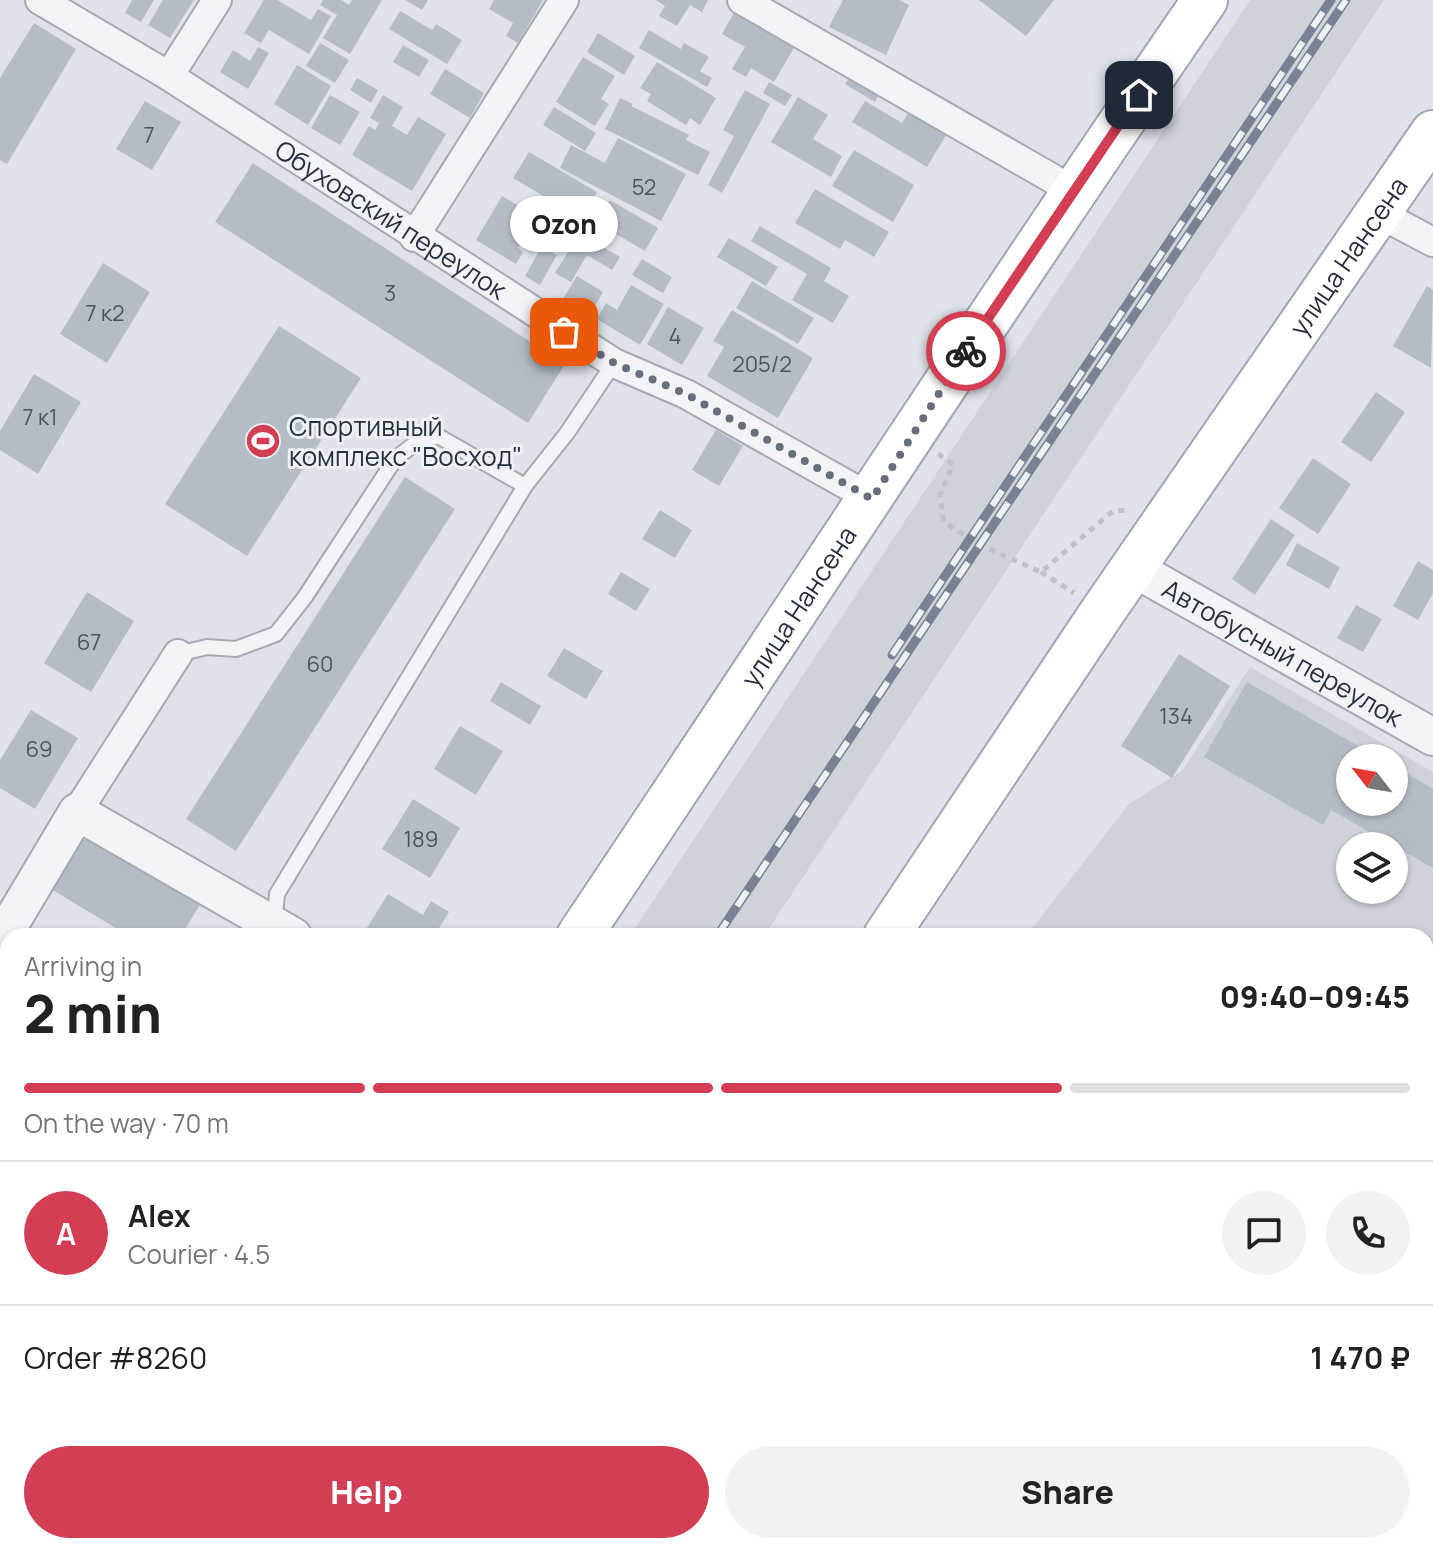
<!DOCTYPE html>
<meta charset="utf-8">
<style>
:root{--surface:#fff;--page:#f2f2f2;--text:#222;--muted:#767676;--line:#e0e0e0;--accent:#d33e55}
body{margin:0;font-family:Manrope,sans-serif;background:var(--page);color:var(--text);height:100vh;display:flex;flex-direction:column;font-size:30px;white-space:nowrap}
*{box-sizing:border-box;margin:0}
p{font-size:26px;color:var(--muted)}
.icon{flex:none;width:44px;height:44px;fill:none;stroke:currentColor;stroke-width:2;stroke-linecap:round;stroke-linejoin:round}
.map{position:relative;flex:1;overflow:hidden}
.sheet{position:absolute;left:0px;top:928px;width:1434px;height:626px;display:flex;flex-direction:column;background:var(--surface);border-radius:24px 24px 0 0;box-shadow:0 2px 6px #0004}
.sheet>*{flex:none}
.needle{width:52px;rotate:301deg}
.fabs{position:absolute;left:1336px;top:744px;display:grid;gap:16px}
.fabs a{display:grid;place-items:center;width:72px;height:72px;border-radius:50%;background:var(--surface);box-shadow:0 2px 6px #0004;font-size:40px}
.pin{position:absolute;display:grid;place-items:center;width:68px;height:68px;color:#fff;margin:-34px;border-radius:16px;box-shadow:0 4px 12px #0006}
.courier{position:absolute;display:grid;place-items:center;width:80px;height:80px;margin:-40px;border:6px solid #d33e55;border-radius:50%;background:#fff;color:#222;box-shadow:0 2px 10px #0007}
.bubble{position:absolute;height:56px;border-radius:28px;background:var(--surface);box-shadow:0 2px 6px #0004;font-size:26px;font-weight:800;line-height:56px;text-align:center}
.headline em{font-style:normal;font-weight:800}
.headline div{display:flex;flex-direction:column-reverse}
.headline{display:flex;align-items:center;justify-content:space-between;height:136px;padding:0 24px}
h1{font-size:52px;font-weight:800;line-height:60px}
.bar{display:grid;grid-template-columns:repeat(4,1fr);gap:12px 8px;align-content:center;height:96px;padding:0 24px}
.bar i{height:10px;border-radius:6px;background:var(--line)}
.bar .selected{background:var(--accent)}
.bar p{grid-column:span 4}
.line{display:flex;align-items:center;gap:20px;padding:0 24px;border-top:2px solid var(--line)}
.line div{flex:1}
.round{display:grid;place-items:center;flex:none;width:84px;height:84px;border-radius:42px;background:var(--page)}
.primary-button{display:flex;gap:16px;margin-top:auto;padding:16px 24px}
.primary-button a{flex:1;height:92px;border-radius:48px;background:var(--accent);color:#fff;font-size:32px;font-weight:800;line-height:92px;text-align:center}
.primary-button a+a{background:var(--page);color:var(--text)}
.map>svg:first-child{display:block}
.built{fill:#cdd2db;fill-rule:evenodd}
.green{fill:#c5d3c0}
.building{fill:#b6bcc6}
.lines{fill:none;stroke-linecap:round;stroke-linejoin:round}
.service-casing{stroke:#a4aab3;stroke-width:18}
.minor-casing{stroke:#a4aab3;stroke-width:32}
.tertiary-casing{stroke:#a4aab3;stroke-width:40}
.primary-casing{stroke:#9ea7b5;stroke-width:48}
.path{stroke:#bdc1c8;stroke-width:5;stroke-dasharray:6 6;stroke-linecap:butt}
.service{stroke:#f2f4f7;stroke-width:14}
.minor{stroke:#f2f4f7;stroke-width:28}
.tertiary{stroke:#f2f4f7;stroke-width:36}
.primary{stroke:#fff;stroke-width:44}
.rail-casing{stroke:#788293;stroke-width:9}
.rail{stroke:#eef2f6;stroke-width:6;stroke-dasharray:18;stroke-linecap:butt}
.done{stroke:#676f7c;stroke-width:8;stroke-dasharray:0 14.4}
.route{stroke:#d33e55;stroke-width:10}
.labels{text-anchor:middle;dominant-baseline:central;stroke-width:6;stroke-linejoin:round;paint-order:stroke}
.number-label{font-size:22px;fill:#4b5362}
.street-label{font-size:26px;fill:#273041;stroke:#eef2f6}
.poi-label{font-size:26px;fill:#273041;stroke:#eef2f6;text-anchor:start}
</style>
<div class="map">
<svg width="1433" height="1553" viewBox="0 0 1433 1553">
<rect width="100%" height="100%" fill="#dfe3e9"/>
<!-- built -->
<path class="built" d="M 1250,0 L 1384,0 L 764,936 L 630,936 Z
M 1250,667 L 1433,772 L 1433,1300 L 1426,1296 L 1426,936 L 1026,936 L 1129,804 L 1182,771 ZM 1350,758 L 1394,758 L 1394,802 L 1350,802 ZM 1350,846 L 1394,846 L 1394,890 L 1350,890 Z
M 227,1546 L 362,1546 L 358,1553 L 222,1553 Z"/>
<!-- green -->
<path class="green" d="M 1426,1296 L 1433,1300 L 1433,1553 L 522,1553 L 527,1546 L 1426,1546 Z"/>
<!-- building -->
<path class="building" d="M 132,0 L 154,0 L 141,22 L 125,13 Z
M 163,0 L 194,0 L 170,38 L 148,25 Z
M 264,0 L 277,0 L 311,20 L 318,9 L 331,16 L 309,54 L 269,30 L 261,43 L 244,33 Z
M 323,0 L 341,0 L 349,5 L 352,0 L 382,0 L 350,54 L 323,38 L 337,15 L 320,5 Z
M 405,0 L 428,0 L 422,10 Z
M 494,0 L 543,0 L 518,43 L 506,36 L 513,23 L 489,9 Z
M 656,0 L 708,0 L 702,12 L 690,5 L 677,26 L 659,16 L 665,6 Z
M 843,0 L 899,0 L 909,5 L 886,55 L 829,27 Z
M 979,0 L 1054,0 L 1026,36 Z
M 736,9 L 773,31 L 771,35 L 794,48 L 774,82 L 751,68 L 746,77 L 732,69 L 745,47 L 722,34 Z
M 400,11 L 432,30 L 436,24 L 462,40 L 447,64 L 389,29 Z
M 34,23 L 76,49 L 7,164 L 0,160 L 0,78 Z
M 649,30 L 681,49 L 684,43 L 709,57 L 700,71 L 712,78 L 707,87 L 639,48 Z
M 598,33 L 635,56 L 624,75 L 587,52 Z
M 320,43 L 349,60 L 335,83 L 306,66 Z
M 403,45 L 429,60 L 419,77 L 393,62 Z
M 258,47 L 269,53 L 248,89 L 220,72 L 233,50 L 250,61 Z
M 583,57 L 615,76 L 601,99 L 609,104 L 595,126 L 556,102 Z
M 657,62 L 716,98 L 700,125 L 690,118 L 686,125 L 647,101 L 651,94 L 640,88 Z
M 297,65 L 331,86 L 308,125 L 274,104 Z
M 445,69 L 484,93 L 470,118 L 430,94 Z
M 853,71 L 882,89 L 875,102 L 845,84 Z
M 357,78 L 378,90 L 371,103 L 350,90 Z
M 769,82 L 792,95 L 785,106 L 763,93 Z
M 745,90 L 770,104 L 722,193 L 708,185 L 734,136 L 723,130 Z
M 330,95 L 360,112 L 340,145 L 311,128 Z
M 383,95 L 403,107 L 392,126 L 407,135 L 418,117 L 446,134 L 412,191 L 352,155 L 369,126 L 375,130 L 379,123 L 370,118 Z
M 798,97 L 828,115 L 813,139 L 842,156 L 831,177 L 771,142 Z
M 620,98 L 633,104 L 631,106 L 689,135 L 686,140 L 710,152 L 698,175 L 605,129 Z
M 145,101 L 181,122 L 152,170 L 116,149 Z
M 865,101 L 902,123 L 914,103 L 952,125 L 927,167 L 852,122 Z
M 554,107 L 596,133 L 585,151 L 543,125 Z
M 618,138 L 686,174 L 661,221 L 560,168 L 571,145 L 605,163 Z
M 854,150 L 914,185 L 893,222 L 832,186 Z
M 529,152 L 597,192 L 582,219 L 513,178 Z
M 253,163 L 565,364 L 528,423 L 215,222 Z
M 815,189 L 889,232 L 874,257 L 845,240 L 840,249 L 795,223 Z
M 502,196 L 591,248 L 594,242 L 620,257 L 612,270 L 587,255 L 571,282 L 555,273 L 568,252 L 529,229 L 518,248 L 523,252 L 516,264 L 476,240 Z
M 610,200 L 658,228 L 645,251 L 597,223 Z
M 760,226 L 831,268 L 824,281 L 849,296 L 833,323 L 792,300 L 807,274 L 751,241 Z
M 729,238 L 778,267 L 766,286 L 717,257 Z
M 542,246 L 557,255 L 540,285 L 525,276 Z
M 642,259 L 672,277 L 663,293 L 632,275 Z
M 103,263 L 150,292 L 107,363 L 60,334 Z
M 577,276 L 603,292 L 590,315 L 563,299 Z
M 752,281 L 814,318 L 798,344 L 736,308 Z
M 631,285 L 664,304 L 640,345 L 597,319 L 606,303 L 617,310 Z
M 1427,286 L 1433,290 L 1431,368 L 1393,346 Z
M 668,307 L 704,328 L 682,365 L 647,344 Z
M 732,310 L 813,358 L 778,418 L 707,376 L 724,347 L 713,341 Z
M 279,326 L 361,378 L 247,556 L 165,504 Z
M 34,374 L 81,402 L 38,474 L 0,450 L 0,431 Z
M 1376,392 L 1405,412 L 1371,462 L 1341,442 Z
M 716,430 L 743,446 L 719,486 L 692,470 Z
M 1313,458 L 1351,484 L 1318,534 L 1279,508 Z
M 405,477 L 455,509 L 236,851 L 186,819 Z
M 660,510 L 692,530 L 675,558 L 642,539 Z
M 1271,519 L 1295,535 L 1255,595 L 1232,579 Z
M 1297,543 L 1340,567 L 1329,589 L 1286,565 Z
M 1418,561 L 1433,570 L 1433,593 L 1418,620 L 1393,606 Z
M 621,572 L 650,589 L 636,611 L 608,594 Z
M 87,592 L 134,621 L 91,692 L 44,663 Z
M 1356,605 L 1382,619 L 1363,652 L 1337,638 Z
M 564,648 L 603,671 L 586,699 L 547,676 Z
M 1179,654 L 1230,686 L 1172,778 L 1121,746 Z
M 501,682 L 541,706 L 530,725 L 490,701 Z
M 1247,682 L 1379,758 L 1350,758 L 1350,802 L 1394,802 L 1394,766 L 1433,789 L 1433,868 L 1331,810 L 1323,825 L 1204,757 Z
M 31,710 L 78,738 L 35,809 L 0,788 L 0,760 Z
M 460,726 L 503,751 L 476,795 L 434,769 Z
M 413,799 L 460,828 L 430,878 L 382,849 Z
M 85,833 L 201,903 L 181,936 L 129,936 L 51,889 Z
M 388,894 L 423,915 L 431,901 L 449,912 L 434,936 L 362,936 Z
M 1426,1062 L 1433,1066 L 1433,1146 L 1426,1142 Z
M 8,1148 L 8,1270 L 0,1284 L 0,1161 Z"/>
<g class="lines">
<!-- service casing -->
<g class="service-casing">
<path id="service" d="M 178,654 L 207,647 L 236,649 L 276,634 L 305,597 L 395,459 L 417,442 L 438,436 L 525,486 L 567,433 L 614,363
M 274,925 L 277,894 L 525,486
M 0,1386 L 8,1373"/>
</g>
<!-- minor casing -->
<g class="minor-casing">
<g id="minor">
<path id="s1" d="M 40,0 L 169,76 L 614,363 L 686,394 L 872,499"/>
<path d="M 742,0 L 1074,191"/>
<path d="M 169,76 L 217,0"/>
<path d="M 1378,213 L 1433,242"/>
<path d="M 414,237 L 564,0"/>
<path d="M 77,812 L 178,654"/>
</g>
</g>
<!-- tertiary casing -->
<g class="tertiary-casing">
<g id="tertiary">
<path id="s2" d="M 1133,568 L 1433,737"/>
<path d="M 0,941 L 77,812 L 293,936"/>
</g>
</g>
<!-- primary casing -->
<g class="primary-casing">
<g id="primary">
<path id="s3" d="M 579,936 C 788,624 992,309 1205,0"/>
<path id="s4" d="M 886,936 L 1103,611 L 1433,133"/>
<path d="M 168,1553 L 173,1546"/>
<path d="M 473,1553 L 478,1546"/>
</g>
</g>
<!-- path -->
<path class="path" d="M 938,454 L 953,464 L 940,495 L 944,522 L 980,545 L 1041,572 L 1113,511 L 1128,510
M 1041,572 L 1074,593
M 1426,1356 L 1433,1342
M 1426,1545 L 1433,1549
M 923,1546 L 936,1553
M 806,1553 L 810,1546
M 1321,1553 L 1325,1546"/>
<!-- service -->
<use href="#service" class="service"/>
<!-- minor -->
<use href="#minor" class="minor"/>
<!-- tertiary -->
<use href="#tertiary" class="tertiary"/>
<!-- primary -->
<use href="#primary" class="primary"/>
<!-- rail casing -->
<g class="rail-casing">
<path id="rail" d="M 892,655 L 1331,0
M 717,936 L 1346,0
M 292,1553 L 296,1546
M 306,1553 L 311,1546"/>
</g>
<!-- rail -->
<use href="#rail" class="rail"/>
</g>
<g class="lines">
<!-- done -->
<path class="done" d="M 564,332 L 614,363 L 686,394 L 872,499 L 966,351"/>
<!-- route -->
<path class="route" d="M 966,351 L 1139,95"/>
</g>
<!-- icons -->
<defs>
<g id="stadium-disc" transform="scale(1.8)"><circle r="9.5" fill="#d33e55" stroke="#eef2f6"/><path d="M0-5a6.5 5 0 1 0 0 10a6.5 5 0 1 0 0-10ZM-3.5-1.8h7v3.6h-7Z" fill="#fff"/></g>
</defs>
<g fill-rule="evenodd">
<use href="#stadium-disc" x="263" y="441"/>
</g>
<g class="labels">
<!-- number labels -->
<g class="number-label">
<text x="149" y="135">7</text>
<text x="644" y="187">52</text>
<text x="390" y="293">3</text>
<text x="105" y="313">7 к2</text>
<text x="675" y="336">4</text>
<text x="762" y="364">205/2</text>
<text x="40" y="417">7 к1</text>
<text x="89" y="642">67</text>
<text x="320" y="664">60</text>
<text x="1176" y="716">134</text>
<text x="39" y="749">69</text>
<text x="421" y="839">189</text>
</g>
<!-- street labels -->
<g class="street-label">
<text stroke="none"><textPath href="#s1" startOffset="414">Обуховский переулок</textPath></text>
<text stroke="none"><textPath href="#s4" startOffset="822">улица Нансена</textPath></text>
<text stroke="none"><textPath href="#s3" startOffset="396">улица Нансена</textPath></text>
<text stroke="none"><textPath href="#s2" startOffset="172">Автобусный переулок</textPath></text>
</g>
<!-- poi labels -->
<g class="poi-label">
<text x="289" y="426">Спортивный<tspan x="289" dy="30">комплекс "Восход"</tspan></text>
</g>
</g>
</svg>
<div class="fabs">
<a><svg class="needle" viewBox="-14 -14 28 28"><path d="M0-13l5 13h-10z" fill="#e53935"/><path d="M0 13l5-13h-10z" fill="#767676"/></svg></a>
<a><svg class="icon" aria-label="layers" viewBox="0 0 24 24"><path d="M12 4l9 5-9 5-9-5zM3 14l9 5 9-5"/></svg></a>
</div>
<div class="pin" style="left:564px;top:332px;background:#ea580c"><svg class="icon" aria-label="bag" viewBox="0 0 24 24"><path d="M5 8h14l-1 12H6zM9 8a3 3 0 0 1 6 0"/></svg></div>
<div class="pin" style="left:1139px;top:95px;background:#1f2937"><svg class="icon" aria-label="home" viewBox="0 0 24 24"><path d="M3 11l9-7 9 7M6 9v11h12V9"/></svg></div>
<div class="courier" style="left:966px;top:351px"><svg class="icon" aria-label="bike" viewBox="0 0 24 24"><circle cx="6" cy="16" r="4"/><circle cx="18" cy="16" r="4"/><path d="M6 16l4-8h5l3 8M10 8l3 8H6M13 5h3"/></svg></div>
<div class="bubble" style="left:510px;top:196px;width:108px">Ozon</div>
<section class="sheet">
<div class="headline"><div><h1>2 min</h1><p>Arriving in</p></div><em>09:40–09:45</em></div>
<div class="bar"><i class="selected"></i><i class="selected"></i><i class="selected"></i><i></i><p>On the way · 70 m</p></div>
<div class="line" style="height:144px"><b class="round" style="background:var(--accent);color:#fff">A</b><div><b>Alex</b><p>Courier · 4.5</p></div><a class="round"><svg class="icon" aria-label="chat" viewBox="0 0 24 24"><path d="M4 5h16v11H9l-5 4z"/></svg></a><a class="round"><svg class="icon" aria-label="phone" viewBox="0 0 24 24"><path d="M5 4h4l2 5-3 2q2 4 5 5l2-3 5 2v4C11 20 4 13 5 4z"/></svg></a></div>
<div class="line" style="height:104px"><div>Order #8260</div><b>1 470 ₽</b></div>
<div class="primary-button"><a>Help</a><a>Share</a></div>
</section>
</div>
